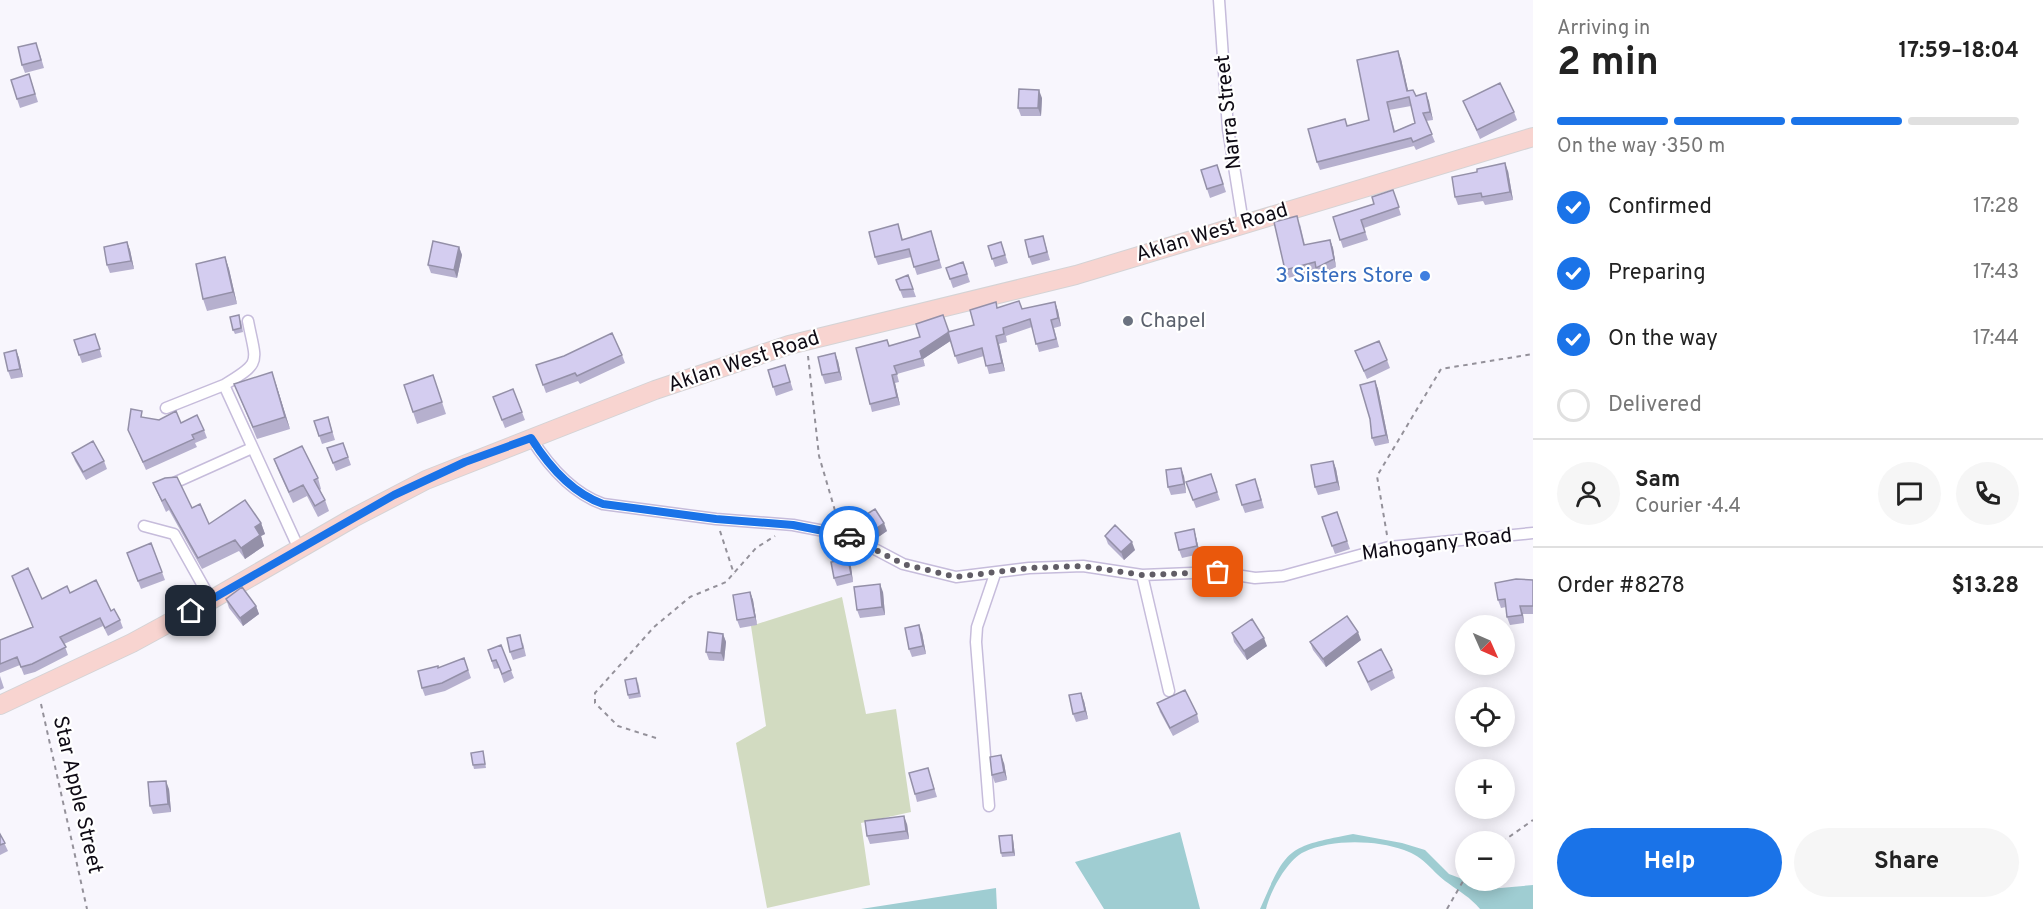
<!DOCTYPE html>
<meta charset="utf-8">
<style>
:root{--surface:#fff;--page:#f6f6f6;--text:#222;--muted:#767676;--line:#e0e0e0;--accent:#1a73e8}
body{margin:0;font-family:Overpass,sans-serif;background:var(--page);color:var(--text);height:100vh;display:flex;flex-direction:column;font-size:22px;white-space:nowrap}
*{box-sizing:border-box;margin:0}
p{font-size:20px;color:var(--muted)}
.icon{flex:none;width:33px;height:33px;fill:none;stroke:currentColor;stroke-width:2;stroke-linecap:round;stroke-linejoin:round}
.map{position:relative;flex:1;overflow:hidden}
.details{display:flex;flex-direction:column;background:var(--surface);width:510px}
.details>*{flex:none}
.needle{width:39px;rotate:135deg}
.buttons{position:absolute;left:1455px;top:615px;display:grid;gap:12px}
.buttons a{display:grid;place-items:center;width:60px;height:60px;border-radius:50%;background:var(--surface);box-shadow:0 3px 15px #0003;font-size:30px}
.pin{position:absolute;display:grid;place-items:center;width:51px;height:51px;color:#fff;margin:-26px;border-radius:12px;box-shadow:0 3px 9px #0006}
.courier{position:absolute;display:grid;place-items:center;width:60px;height:60px;margin:-30px;border:4px solid #1a73e8;border-radius:50%;background:#fff;color:#222;box-shadow:0 2px 8px #0007}
.head em{font-style:normal;font-weight:700}
.head div{display:flex;flex-direction:column-reverse}
.head{display:flex;align-items:center;justify-content:space-between;height:102px;padding:0 24px}
h1{font-size:39px;font-weight:700;line-height:45px}
.bar{display:grid;grid-template-columns:repeat(4,1fr);gap:9px 6px;align-content:center;height:72px;padding:0 24px}
.bar i{height:8px;border-radius:4px;background:var(--line)}
.bar .active{background:var(--accent)}
.bar p{grid-column:span 4}
.line{display:flex;align-items:center;gap:15px;padding:0 24px;border-top:2px solid var(--line)}
.line div{flex:1}
.round{display:grid;place-items:center;flex:none;width:63px;height:63px;border-radius:32px;background:var(--page)}
ol{padding:0 24px;list-style:none}
li{display:flex;align-items:center;gap:18px;height:66px}
li p{margin-inline-start:auto}
li .icon{padding:6px;border-radius:50%;background:var(--accent);color:#fff;stroke-width:4}
li:last-child{color:var(--muted)}
li i{width:33px;height:33px;border:3px solid var(--line);border-radius:50%}
.button{display:flex;gap:12px;margin-top:auto;padding:12px 24px}
.button a{flex:1;height:69px;border-radius:36px;background:var(--accent);color:#fff;font-size:24px;font-weight:700;line-height:69px;text-align:center}
.button a+a{background:var(--page);color:var(--text)}
main{display:flex;flex:1;min-height:0}
.map>svg:first-child{display:block}
.green{fill:#d2dbc1}
.water{fill:#9fcdd2}
.lines{fill:none;stroke-linecap:round;stroke-linejoin:round}
.minor-casing{stroke:#c6bcdb;stroke-width:13}
.primary-casing{stroke:#d4d3d5;stroke-width:20}
.path{stroke:#94919a;stroke-width:2;stroke-dasharray:4.5 4.5;stroke-linecap:butt}
.minor{stroke:#fff;stroke-width:10}
.primary{stroke:#f8d4d0;stroke-width:18}
.wall{fill:#b6b0ce;fill-rule:evenodd}
.shaded-wall{fill:#9490a8}
.building{fill:#d4cdf0;stroke:#9490a8;stroke-width:1.5;fill-rule:evenodd}
.done{stroke:#615d66;stroke-width:6;stroke-dasharray:0 10.8}
.route{stroke:#1a73e8;stroke-width:8}
.shop-dot{fill:#3f7fe0;stroke:#fff;stroke-width:2}
.worship-dot{fill:#6b7280;stroke:#fff;stroke-width:2}
.labels{text-anchor:middle;dominant-baseline:central;stroke-width:4.5;stroke-linejoin:round;paint-order:stroke}
.street-label{font-size:21px;fill:#0f0b15;stroke:#fff}
.shop-label{font-size:21px;fill:#366cbe;stroke:#fff;text-anchor:end}
.worship-label{font-size:21px;fill:#5b616d;stroke:#fff;text-anchor:start}
</style>
<main>
<div class="map">
<svg width="1533" height="909" viewBox="0 0 1533 909">
<rect width="100%" height="100%" fill="#f8f6fd"/>
<!-- green -->
<path class="green" d="M 842,597 L 866,714 L 896,709 L 911,812 L 861,823 L 870,885 L 767,908 L 736,743 L 766,726 L 751,626 Z"/>
<!-- water -->
<path class="water" d="M 1180,832 L 1200,909 L 1104,909 L 1075,862 Z
M 1353,834 L 1402,843 L 1425,850 L 1449,874 L 1489,889 L 1533,885 L 1533,909 L 1480,909 C 1470,897 1460,892 1448,883 C 1432,872 1425,857 1404,850 C 1375,840 1332,839 1304,852 C 1287,860 1270,892 1266,909 L 1260,909 C 1287,847 1287,847 1353,834 Z
M 996,888 L 997,909 L 861,909 Z"/>
<g class="lines">
<!-- minor casing -->
<g class="minor-casing">
<path id="minor" d="M 1219,0 L 1228,129 L 1243,223
M 248,321 C 256,363 263,362 224,385 L 299,549
M 166,408 L 224,385
M 531,438 C 548,465 572,493 603,504 L 716,519 L 793,525 L 850,536 L 903,564 L 956,577 L 1029,568 L 1083,566 L 1142,575 L 1217,572 L 1255,578 L 1283,576 L 1389,547 L 1533,533
M 174,483 L 252,448
M 144,526 L 174,534 L 211,600
M 1142,575 L 1169,691
M 989,806 L 976,642 L 977,627 L 995,574"/>
</g>
<!-- primary casing -->
<g class="primary-casing">
<path id="primary" d="M 0,705 L 132,643 L 211,600 L 353,518 L 426,480 L 655,390 L 789,345 L 1076,275 L 1533,137"/>
</g>
<!-- path -->
<path class="path" d="M 808,356 L 819,456 L 836,514 L 842,523
M 720,531 L 734,574
M 1387,535 L 1377,476 L 1441,369 L 1533,354
M 41,704 L 87,909
M 656,738 L 618,726 L 595,703 L 595,693 L 654,627 L 690,597 L 726,582 L 756,548 L 775,536
M 1502,842 L 1533,820
M 1447,909 L 1466,876"/>
<!-- minor -->
<use href="#minor" class="minor"/>
<!-- primary -->
<use href="#primary" class="primary"/>
</g>
<!-- wall -->
<path class="wall" d="M 39,51 L 44,68 L 25,73 L 22,65 Z
M 1401,59 L 1408,91 L 1416,96 L 1426,93 L 1433,120 L 1426,121 L 1435,142 L 1416,150 L 1414,146 L 1320,170 L 1317,162 L 1347,126 L 1369,120 ZM 1411,106 L 1415,123 L 1395,131 L 1389,110 Z
M 29,74 L 38,102 L 20,108 L 17,99 Z
M 1042,98 L 1041,116 L 1021,116 L 1018,108 Z
M 1463,101 L 1514,112 L 1517,120 L 1480,139 Z
M 1217,165 L 1226,192 L 1210,198 L 1207,189 Z
M 1508,171 L 1513,200 L 1485,205 L 1483,201 L 1458,205 L 1455,197 Z
M 1393,190 L 1401,215 L 1364,228 L 1368,240 L 1343,248 L 1333,217 L 1374,204 Z
M 898,224 L 903,240 L 931,231 L 942,268 L 917,275 L 911,257 L 878,265 L 875,257 Z
M 1300,224 L 1305,245 L 1330,240 L 1333,248 L 1336,267 L 1319,276 L 1317,271 L 1288,278 L 1285,270 Z
M 1043,236 L 1050,260 L 1032,265 L 1029,257 Z
M 127,242 L 130,250 L 134,269 L 110,273 L 107,265 Z
M 1001,242 L 1008,263 L 995,267 L 988,246 Z
M 459,247 L 462,255 L 457,278 L 431,273 L 428,265 Z
M 225,257 L 229,269 L 237,304 L 207,311 L 203,299 Z
M 963,262 L 970,282 L 953,288 L 946,268 Z
M 908,275 L 916,297 L 903,298 L 896,280 Z
M 1055,302 L 1058,311 L 1061,326 L 1054,328 L 1059,347 L 1039,352 L 1032,327 L 1006,336 L 1007,342 L 999,344 L 1005,371 L 989,374 L 984,356 L 958,364 L 950,341 L 923,359 L 925,366 L 897,374 L 899,382 L 895,383 L 900,405 L 872,412 L 870,404 L 889,346 L 950,332 L 974,325 L 998,308 L 1022,309 Z
M 241,320 L 243,332 L 235,334 L 233,330 Z
M 95,334 L 102,357 L 82,363 L 74,340 Z
M 16,350 L 19,358 L 23,377 L 11,379 L 8,371 Z
M 1355,351 L 1387,360 L 1390,368 L 1367,379 Z
M 622,355 L 625,363 L 580,384 L 578,381 L 546,393 L 536,365 Z
M 838,361 L 842,380 L 825,384 L 822,375 Z
M 785,365 L 793,390 L 776,396 L 768,370 Z
M 433,375 L 446,414 L 417,424 L 404,385 Z
M 1375,381 L 1378,389 L 1389,443 L 1375,446 L 1372,438 Z
M 234,384 L 276,384 L 290,429 L 257,439 Z
M 513,389 L 525,420 L 505,428 L 493,397 Z
M 328,417 L 335,440 L 322,444 L 314,421 Z
M 145,418 L 181,423 L 204,430 L 207,438 L 195,443 L 197,447 L 146,470 L 128,430 Z
M 343,443 L 351,465 L 336,471 L 327,448 Z
M 72,453 L 104,461 L 107,469 L 86,480 L 75,461 Z
M 274,459 L 318,478 L 321,489 L 320,490 L 325,500 L 329,511 L 318,517 L 307,496 L 293,503 L 278,470 Z
M 1333,461 L 1336,469 L 1340,490 L 1318,495 L 1315,487 Z
M 1211,474 L 1220,500 L 1196,508 L 1186,482 Z
M 1184,476 L 1186,493 L 1171,495 L 1168,487 Z
M 153,483 L 192,508 L 209,524 L 261,523 L 265,534 L 261,536 L 264,546 L 245,559 L 239,551 L 202,569 L 169,510 L 166,512 Z
M 1258,487 L 1264,508 L 1245,513 L 1242,505 Z
M 1337,512 L 1350,549 L 1335,554 L 1322,517 Z
M 859,519 L 887,531 L 874,540 L 862,527 Z
M 1194,529 L 1196,537 L 1200,554 L 1182,558 L 1179,550 Z
M 1105,536 L 1135,550 L 1124,560 L 1108,544 Z
M 151,543 L 165,580 L 141,589 L 127,553 Z
M 848,559 L 851,567 L 853,582 L 837,586 L 834,578 Z
M 1533,580 L 1533,614 L 1523,614 L 1524,623 L 1510,625 L 1507,617 L 1506,607 L 1501,608 L 1498,600 Z
M 750,592 L 753,600 L 757,625 L 740,628 L 737,620 Z
M 883,592 L 885,615 L 860,618 L 857,610 Z
M 70,593 L 111,611 L 120,620 L 123,628 L 108,636 L 103,626 L 64,644 L 68,655 L 35,672 L 24,675 L 20,665 L 0,673 L 0,640 L 32,627 L 42,599 Z
M 226,599 L 256,606 L 259,614 L 243,626 L 229,608 Z
M 922,633 L 926,654 L 912,657 L 909,649 Z
M 1232,633 L 1267,646 L 1247,660 L 1234,642 Z
M 723,634 L 726,642 L 724,661 L 709,660 L 706,652 Z
M 1361,640 L 1326,667 L 1313,650 L 1310,642 Z
M 523,643 L 526,656 L 513,660 L 510,652 Z
M 501,645 L 514,678 L 504,683 L 499,668 L 494,669 L 488,650 Z
M 464,658 L 471,678 L 445,691 L 425,696 L 422,688 Z
M 1358,662 L 1392,670 L 1395,678 L 1371,691 L 1361,670 Z
M 0,676 L 4,688 L 0,690 Z
M 638,682 L 641,697 L 629,699 L 628,695 Z
M 1084,701 L 1088,719 L 1076,722 L 1073,714 Z
M 1157,703 L 1197,714 L 1199,722 L 1173,736 L 1160,712 Z
M 483,751 L 486,768 L 474,769 L 473,765 Z
M 1004,763 L 1007,780 L 995,783 L 992,775 Z
M 928,768 L 937,797 L 917,802 L 915,794 Z
M 169,789 L 171,812 L 153,814 L 150,806 Z
M 907,824 L 909,839 L 870,844 L 867,836 Z
M 0,834 L 8,851 L 0,855 Z
M 1012,835 L 1013,839 L 1015,856 L 1002,857 L 1001,853 Z"/>
<!-- shaded-wall -->
<path class="shaded-wall" d="M 1398,51 L 1401,59 L 1410,99 L 1407,91 Z
M 1039,90 L 1042,98 L 1041,116 L 1038,108 Z
M 1426,93 L 1429,101 L 1433,120 L 1430,112 Z
M 1505,163 L 1508,171 L 1513,200 L 1510,192 Z
M 1330,240 L 1333,248 L 1336,267 L 1334,259 Z
M 127,242 L 130,250 L 134,269 L 131,261 Z
M 459,247 L 462,255 L 457,278 L 454,270 Z
M 225,257 L 229,269 L 237,304 L 233,292 Z
M 1055,302 L 1058,311 L 1061,326 L 1058,318 Z
M 949,332 L 952,340 L 923,359 L 925,366 L 920,351 Z
M 996,336 L 999,344 L 1005,371 L 1002,363 Z
M 16,350 L 19,358 L 23,377 L 20,369 Z
M 835,353 L 838,361 L 842,380 L 839,372 Z
M 272,372 L 276,384 L 290,429 L 285,417 Z
M 892,375 L 895,383 L 900,405 L 897,397 Z
M 1375,381 L 1378,389 L 1389,443 L 1386,435 Z
M 1333,461 L 1336,469 L 1340,490 L 1337,482 Z
M 1181,468 L 1184,476 L 1186,493 L 1184,484 Z
M 261,523 L 265,534 L 261,536 L 264,546 L 245,559 L 241,548 L 255,527 Z
M 884,523 L 887,531 L 874,540 L 871,532 Z
M 1194,529 L 1196,537 L 1200,554 L 1197,546 Z
M 1132,542 L 1135,550 L 1124,560 L 1121,552 Z
M 848,559 L 851,567 L 853,582 L 851,574 Z
M 880,584 L 883,592 L 885,615 L 882,607 Z
M 750,592 L 753,600 L 757,625 L 755,617 Z
M 256,606 L 259,614 L 243,626 L 240,618 Z
M 1520,606 L 1523,614 L 1524,623 L 1522,615 Z
M 919,625 L 922,633 L 926,654 L 923,646 Z
M 1358,632 L 1361,640 L 1326,667 L 1323,659 Z
M 723,634 L 726,642 L 724,661 L 721,653 Z
M 1264,638 L 1267,646 L 1247,660 L 1244,651 Z
M 1081,693 L 1084,701 L 1088,719 L 1085,711 Z
M 1001,755 L 1004,763 L 1007,780 L 1004,772 Z
M 166,781 L 169,789 L 171,812 L 168,804 Z
M 904,816 L 907,824 L 909,839 L 906,831 Z
M 1012,835 L 1013,839 L 1015,856 L 1013,852 Z"/>
<!-- building -->
<path class="building" d="M 36,43 L 41,60 L 22,65 L 18,47 Z
M 1398,51 L 1407,91 L 1413,90 L 1416,96 L 1426,93 L 1430,112 L 1423,113 L 1432,134 L 1413,142 L 1411,138 L 1317,162 L 1308,129 L 1345,119 L 1347,126 L 1369,120 L 1357,60 ZM 1409,97 L 1415,123 L 1394,132 L 1387,102 Z
M 29,74 L 35,94 L 17,99 L 11,80 Z
M 1500,83 L 1514,112 L 1477,130 L 1463,101 Z
M 1019,89 L 1039,90 L 1038,108 L 1018,108 Z
M 1505,163 L 1510,192 L 1482,197 L 1481,193 L 1455,197 L 1452,177 L 1477,172 L 1477,169 Z
M 1217,165 L 1223,184 L 1207,189 L 1201,170 Z
M 1393,190 L 1399,207 L 1361,220 L 1365,232 L 1340,240 L 1333,217 L 1374,204 L 1372,197 Z
M 1297,216 L 1304,245 L 1330,240 L 1334,259 L 1316,268 L 1315,262 L 1285,270 L 1274,222 Z
M 898,224 L 902,240 L 931,231 L 939,260 L 914,267 L 909,249 L 875,257 L 869,232 Z
M 1043,236 L 1047,252 L 1029,257 L 1025,240 Z
M 433,241 L 459,247 L 454,270 L 428,265 Z
M 127,242 L 131,261 L 107,265 L 104,247 Z
M 1001,242 L 1005,255 L 992,259 L 988,246 Z
M 225,257 L 233,292 L 203,299 L 196,264 Z
M 963,262 L 967,274 L 950,279 L 946,268 Z
M 908,275 L 913,289 L 900,290 L 896,280 Z
M 1019,301 L 1022,309 L 1055,302 L 1058,318 L 1051,320 L 1056,339 L 1036,344 L 1030,319 L 1003,328 L 1004,334 L 996,336 L 1002,363 L 986,366 L 982,348 L 955,356 L 948,332 L 974,325 L 970,310 L 996,302 L 997,308 Z
M 239,315 L 241,328 L 233,330 L 230,317 Z
M 943,315 L 949,332 L 920,351 L 922,358 L 894,366 L 897,374 L 892,375 L 897,397 L 870,404 L 856,348 L 887,340 L 889,346 L 920,337 L 916,324 Z
M 612,333 L 622,355 L 577,376 L 575,373 L 543,385 L 536,365 L 564,356 Z
M 95,334 L 100,349 L 79,355 L 74,340 Z
M 1379,341 L 1387,360 L 1364,371 L 1355,351 Z
M 16,350 L 20,369 L 8,371 L 4,353 Z
M 835,353 L 839,372 L 822,375 L 818,357 Z
M 785,365 L 790,382 L 773,387 L 768,370 Z
M 272,372 L 285,417 L 253,427 L 234,384 Z
M 433,375 L 442,402 L 413,412 L 404,385 Z
M 1375,381 L 1386,435 L 1372,438 L 1370,419 L 1360,385 Z
M 513,389 L 522,412 L 502,420 L 493,397 Z
M 131,409 L 142,411 L 141,417 L 159,420 L 176,411 L 181,423 L 197,415 L 204,430 L 192,435 L 194,439 L 143,462 L 128,430 Z
M 328,417 L 332,432 L 319,436 L 314,421 Z
M 93,441 L 104,461 L 83,472 L 72,453 Z
M 343,443 L 348,457 L 333,463 L 327,448 Z
M 302,446 L 318,478 L 314,480 L 325,500 L 315,506 L 303,485 L 289,492 L 274,459 Z
M 1333,461 L 1337,482 L 1315,487 L 1311,465 Z
M 1181,468 L 1184,484 L 1168,487 L 1166,470 Z
M 1211,474 L 1217,492 L 1193,500 L 1186,482 Z
M 177,477 L 192,508 L 200,504 L 209,524 L 245,500 L 261,523 L 255,527 L 260,535 L 241,548 L 235,540 L 198,558 L 165,499 L 162,501 L 153,483 L 165,478 Z
M 1255,479 L 1261,500 L 1242,505 L 1236,485 Z
M 875,509 L 884,523 L 871,532 L 859,519 Z
M 1337,512 L 1347,541 L 1332,546 L 1322,517 Z
M 1115,525 L 1132,542 L 1121,552 L 1105,536 Z
M 1194,529 L 1197,546 L 1179,550 L 1175,533 Z
M 151,543 L 162,572 L 138,581 L 127,553 Z
M 848,559 L 851,574 L 834,578 L 831,562 Z
M 28,568 L 42,599 L 67,586 L 70,593 L 96,580 L 111,611 L 114,609 L 120,620 L 105,628 L 100,618 L 60,637 L 66,647 L 32,664 L 21,667 L 17,657 L 0,664 L 0,640 L 33,627 L 12,576 Z
M 1516,579 L 1533,580 L 1533,606 L 1520,606 L 1522,615 L 1507,617 L 1505,599 L 1498,600 L 1495,583 Z
M 880,584 L 882,607 L 857,610 L 854,587 Z
M 242,587 L 256,606 L 240,618 L 226,599 Z
M 750,592 L 755,617 L 737,620 L 733,595 Z
M 1347,616 L 1358,632 L 1323,659 L 1310,642 Z
M 1252,619 L 1264,638 L 1244,651 L 1232,633 Z
M 919,625 L 923,646 L 909,649 L 905,628 Z
M 708,632 L 723,634 L 721,653 L 706,652 Z
M 520,635 L 523,648 L 510,652 L 507,638 Z
M 501,645 L 511,670 L 502,674 L 496,660 L 492,661 L 488,650 Z
M 1381,649 L 1392,670 L 1368,682 L 1358,662 Z
M 464,658 L 468,670 L 442,683 L 422,688 L 418,671 L 438,666 L 438,668 Z
M 636,678 L 639,693 L 628,695 L 625,680 Z
M 1185,690 L 1197,714 L 1170,728 L 1157,703 Z
M 1081,693 L 1085,711 L 1073,714 L 1069,695 Z
M 483,751 L 485,764 L 473,765 L 471,753 Z
M 1001,755 L 1004,772 L 992,775 L 990,757 Z
M 928,768 L 934,789 L 915,794 L 909,773 Z
M 166,781 L 168,804 L 150,806 L 148,782 Z
M 904,816 L 906,831 L 867,836 L 865,821 Z
M 0,834 L 5,843 L 0,845 Z
M 1012,835 L 1013,852 L 1001,853 L 999,836 Z"/>
<g class="lines">
<!-- done -->
<path class="done" d="M 849,536 L 903,564 L 956,577 L 1029,568 L 1083,566 L 1142,575 L 1218,572"/>
<!-- route -->
<path class="route" d="M 191,611 L 394,495 L 465,462 L 531,438 C 548,465 572,493 603,504 L 716,519 L 793,525 L 849,536"/>
</g>
<!-- markers -->
<circle class="shop-dot" cx="1425" cy="276" r="6"/>
<circle class="worship-dot" cx="1128" cy="321" r="6"/>
<g class="labels">
<!-- street labels -->
<g class="street-label">
<text transform="translate(1229 112) rotate(-96)">Narra Street</text>
<text transform="translate(1212 233) rotate(-17)">Aklan West Road</text>
<text transform="translate(744 362) rotate(-18)">Aklan West Road</text>
<text transform="translate(1437 545) rotate(-7)">Mahogany Road</text>
<text transform="translate(77 795) rotate(77)">Star Apple Street</text>
</g>
<!-- shop labels -->
<g class="shop-label">
<text x="1413" y="276">3 Sisters Store</text>
</g>
<!-- worship labels -->
<g class="worship-label">
<text x="1140" y="321">Chapel</text>
</g>
</g>
</svg>
<div class="buttons">
<a><svg class="needle" viewBox="-14 -14 28 28"><path d="M0-13l5 13h-10z" fill="#e53935"/><path d="M0 13l5-13h-10z" fill="#767676"/></svg></a>
<a><svg class="icon" aria-label="locate" viewBox="0 0 24 24"><circle cx="12" cy="12" r="6"/><path d="M12 2v4M12 18v4M2 12h4M18 12h4"/></svg></a>
<a>+</a>
<a>−</a>
</div>
<div class="pin" style="left:1218px;top:572px;background:#ea580c"><svg class="icon" aria-label="bag" viewBox="0 0 24 24"><path d="M5 8h14l-1 12H6zM9 8a3 3 0 0 1 6 0"/></svg></div>
<div class="pin" style="left:191px;top:611px;background:#1f2937"><svg class="icon" aria-label="home" viewBox="0 0 24 24"><path d="M3 11l9-7 9 7M6 9v11h12V9"/></svg></div>
<div class="courier" style="left:849px;top:536px"><svg class="icon" aria-label="car" viewBox="0 0 24 24"><path d="M5 17H2v-5l4-1 3-4h7l3 4 3 1v5h-3M9 17h6M6 11h13"/><circle cx="7" cy="17" r="2"/><circle cx="17" cy="17" r="2"/></svg></div>
</div>
<section class="details">
<div class="head"><div><h1>2 min</h1><p>Arriving in</p></div><em>17:59–18:04</em></div>
<div class="bar"><i class="active"></i><i class="active"></i><i class="active"></i><i></i><p>On the way · 350 m</p></div>
<ol>
<li><svg class="icon" aria-label="check" viewBox="0 0 24 24"><path d="M5 12l5 5 9-10"/></svg>Confirmed<p>17:28</p></li>
<li><svg class="icon" aria-label="check" viewBox="0 0 24 24"><path d="M5 12l5 5 9-10"/></svg>Preparing<p>17:43</p></li>
<li><svg class="icon" aria-label="check" viewBox="0 0 24 24"><path d="M5 12l5 5 9-10"/></svg>On the way<p>17:44</p></li>
<li><i></i>Delivered</li>
</ol>
<div class="line" style="height:108px"><a class="round"><svg class="icon" aria-label="person" viewBox="0 0 24 24"><circle cx="12" cy="8" r="4"/><path d="M4 21q1-7 8-7t8 7"/></svg></a><div><b>Sam</b><p>Courier · 4.4</p></div><a class="round"><svg class="icon" aria-label="chat" viewBox="0 0 24 24"><path d="M4 5h16v11H9l-5 4z"/></svg></a><a class="round"><svg class="icon" aria-label="phone" viewBox="0 0 24 24"><path d="M5 4h4l2 5-3 2q2 4 5 5l2-3 5 2v4C11 20 4 13 5 4z"/></svg></a></div>
<div class="line" style="height:78px"><div>Order #8278</div><b>$13.28</b></div>
<div class="button"><a>Help</a><a>Share</a></div>
</section>
</main>
